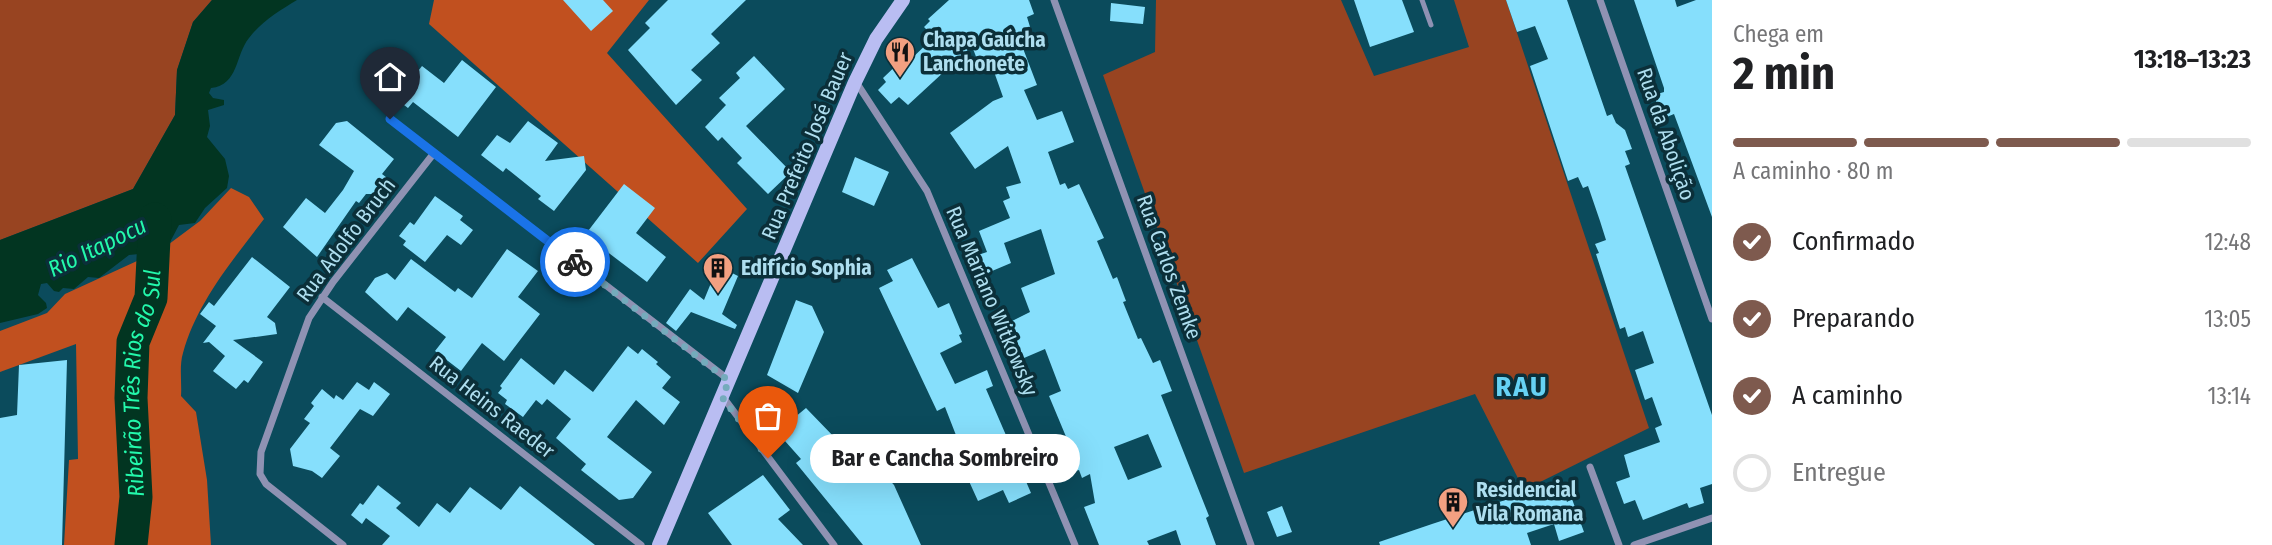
<!DOCTYPE html>
<html lang="pt">
<meta charset="utf-8">
<style>
:root{--surface:#fff;--page:#f2f2f2;--text:#202124;--muted:#757577;--line:#e0e0e0;--accent:#7e5a4e}
body{margin:0;font-family:"Fira Sans Condensed",sans-serif;background:var(--page);color:var(--text);height:100vh;display:flex;flex-direction:column;font-size:26px;white-space:nowrap}
*{box-sizing:border-box;margin:0}
p{font-size:23px;color:var(--muted)}
.icon{flex:none;width:38px;height:38px;fill:none;stroke:currentColor;stroke-width:2;stroke-linecap:round;stroke-linejoin:round}
.map{position:relative;flex:1;overflow:hidden}
.panel{display:flex;flex-direction:column;background:var(--surface);width:560px}
.panel>*{flex:none}
.pin{position:absolute;display:grid;place-items:center;width:60px;height:60px;color:#fff;margin:-72px -30px;border-radius:50% 50% 50% 0;rotate:-45deg;box-shadow:0 0 7px #0007}
.pin .icon{rotate:45deg}
.courier{position:absolute;display:grid;place-items:center;width:70px;height:70px;margin:-35px;border:5px solid #1a73e8;border-radius:50%;background:#fff;color:#222;box-shadow:0 2px 9px #0007}
.bubble{position:absolute;height:49px;border-radius:24px;background:var(--surface);box-shadow:0 7px 28px #0002;font-size:23px;font-weight:700;line-height:49px;text-align:center}
.head em{font-style:normal;font-weight:700}
.head div{display:flex;flex-direction:column-reverse}
.head{display:flex;align-items:center;justify-content:space-between;height:119px;padding:0 21px}
h1{font-size:46px;font-weight:700;line-height:52px}
.bar{display:grid;grid-template-columns:repeat(4,1fr);gap:10px 7px;align-content:center;height:84px;padding:0 21px}
.bar i{height:9px;border-radius:5px;background:var(--line)}
.bar .current{background:var(--accent)}
.bar p{grid-column:span 4}
ol{padding:0 21px;list-style:none}
li{display:flex;align-items:center;gap:21px;height:77px}
li p{margin-inline-start:auto}
li .icon{padding:7px;border-radius:50%;background:var(--accent);color:#fff;stroke-width:4}
li:last-child{color:var(--muted)}
li i{width:38px;height:38px;border:4px solid var(--line);border-radius:50%}
main{display:flex;flex:1;min-height:0}
.map>svg:first-child{display:block}
.green{fill:#984421}
.forest{fill:#c1501f}
.water{fill:#023521}
.lines{fill:none;stroke-linecap:round;stroke-linejoin:round}
.river{stroke:#023521;stroke-width:33}
.building{fill:#86dffc;fill-rule:evenodd}
.lane{stroke:#8f92b3;stroke-width:5}
.street{stroke:#8f92b3;stroke-width:7}
.secondary{stroke:#b9bdf2;stroke-width:14}
.done{stroke:#75abbc;stroke-width:7;stroke-dasharray:0 12.6}
.route{stroke:#1a73e8;stroke-width:9}
.labels{text-anchor:middle;dominant-baseline:central;stroke-width:7;stroke-linejoin:round;paint-order:stroke}
.poi-label{font-size:21px;font-weight:bold;fill:#aedeef;stroke:#0b2f39;text-anchor:start}
.street-label{font-size:21px;fill:#aedeef;stroke:#0b2f39}
.water-label{font-size:23px;font-style:italic;fill:#23f8ab;stroke:#0b2f39}
.district-label{font-size:28px;font-weight:bold;letter-spacing:2px;fill:#66d2f4;stroke:#0b2f39}
</style>
<main>
<div class="map">
<svg width="1712" height="545" viewBox="0 0 1712 545">
<rect width="100%" height="100%" fill="#0b4b5c"/>
<!-- green -->
<path class="green" d="M 0,0 L 212,0 L 193,22 L 177,70 L 175,115 L 133,189 L 0,240 Z
M 1156,0 L 1341,0 L 1374,76 L 1469,47 L 1454,0 L 1506,0 L 1649,428 L 1524,490 L 1475,394 L 1244,473 L 1103,75 L 1155,52 Z"/>
<!-- forest -->
<path class="forest" d="M 434,0 L 649,0 L 607,53 L 747,209 L 698,263 L 429,24 Z
M 231,188 L 249,197 L 264,219 C 233,260 197,302 183,353 C 179,366 182,383 181,396 L 196,412 L 207,480 L 211,545 L 64,545 L 69,460 L 78,459 L 76,344 L 0,372 L 0,331 L 47,313 L 65,294 L 161,250 L 200,221 Z"/>
<!-- water -->
<path class="water" d="M 212,0 L 297,0 C 279,11 262,21 249,38 C 235,55 239,85 211,88 L 209,93 L 213,98 L 224,100 L 224,105 L 208,110 L 210,126 L 207,137 L 225,159 L 229,176 L 227,188 L 205,208 L 195,223 L 179,225 L 169,244 L 149,253 L 129,255 L 99,278 L 88,277 L 74,289 L 63,288 L 59,292 L 54,291 L 47,283 L 41,284 L 38,295 L 46,303 L 47,308 L 38,314 L 0,323 L 0,240 L 133,189 L 175,115 L 177,70 L 193,22 Z"/>
<g class="lines">
<!-- river -->
<path class="river" id="s1" d="M 131,545 L 136,497 L 131,398 L 133,342 L 151,298 L 155,219"/>
</g>
<!-- building -->
<path class="building" d="M 563,0 L 603,0 L 613,11 L 591,31 Z
M 668,0 L 746,0 L 711,34 L 720,43 L 691,70 L 702,80 L 676,105 L 628,50 L 650,28 L 645,23 Z
M 949,0 L 1029,0 L 1034,14 L 1027,17 L 1034,40 L 1024,43 L 1024,51 L 1037,85 L 1024,90 L 1037,120 L 1062,111 L 1074,142 L 1048,152 L 1060,185 L 1065,183 L 1068,189 L 1079,184 L 1104,238 L 1097,241 L 1113,279 L 1117,277 L 1126,301 L 1123,302 L 1138,339 L 1141,338 L 1153,363 L 1160,360 L 1172,391 L 1161,395 L 1209,516 L 1206,518 L 1216,545 L 1181,545 L 1176,530 L 1147,541 L 1149,545 L 1099,545 L 1084,507 L 1095,503 L 1090,474 L 1082,478 L 1079,470 L 1073,472 L 1064,451 L 1069,448 L 1067,439 L 1049,396 L 1061,391 L 1045,349 L 1024,358 L 1008,323 L 1030,312 L 1021,288 L 1055,274 L 1041,229 L 1004,243 L 1011,263 L 985,274 L 978,255 L 987,252 L 979,231 L 1010,218 L 1003,201 L 1010,198 L 1006,187 L 1021,183 L 1008,146 L 975,169 L 950,133 L 993,101 L 1003,97 L 992,66 L 981,70 L 972,46 L 908,105 L 899,97 L 891,104 L 878,90 L 886,82 L 883,78 L 904,58 L 908,62 L 934,37 L 924,27 L 930,21 L 928,19 ZM 1148,434 L 1162,467 L 1128,480 L 1114,447 Z
M 1354,0 L 1402,0 L 1414,32 L 1370,47 Z
M 1506,0 L 1567,0 L 1607,116 L 1612,114 L 1616,123 L 1625,130 L 1632,149 L 1625,151 L 1630,164 L 1625,166 L 1712,415 L 1712,484 L 1700,488 L 1704,503 L 1689,508 L 1687,503 L 1643,520 L 1635,500 L 1624,504 L 1616,482 L 1630,477 L 1624,455 L 1660,442 L 1655,428 L 1662,425 L 1652,397 L 1645,400 L 1635,370 L 1654,363 L 1643,331 L 1628,337 L 1625,327 L 1620,329 L 1596,254 L 1599,253 L 1595,244 L 1606,240 L 1600,221 L 1588,186 L 1583,188 L 1578,177 L 1568,181 L 1530,66 L 1548,59 L 1535,26 L 1517,32 Z
M 1634,0 L 1675,0 L 1677,7 L 1696,0 L 1712,0 L 1712,217 L 1674,114 L 1662,119 L 1654,95 L 1664,92 L 1664,88 Z
M 1111,3 L 1145,7 L 1143,24 L 1110,21 Z
M 754,56 L 785,89 L 746,126 L 791,172 L 768,194 L 737,163 L 742,158 L 722,137 L 718,141 L 705,127 L 726,105 L 719,98 L 740,78 L 736,73 Z
M 462,60 L 496,87 L 458,137 L 413,102 L 408,108 L 396,99 L 422,66 L 444,83 Z
M 347,121 L 394,159 L 382,174 L 391,181 L 380,194 L 366,194 L 359,203 L 356,201 L 317,257 L 283,227 L 306,198 L 325,213 L 343,190 L 354,171 L 319,145 L 336,123 Z
M 528,121 L 558,143 L 545,161 L 584,156 L 586,170 L 554,211 L 538,199 L 541,196 L 506,168 L 503,172 L 481,155 L 497,135 L 510,143 Z
M 855,157 L 889,172 L 874,206 L 842,192 Z
M 624,184 L 655,208 L 636,233 L 666,257 L 647,282 L 585,235 Z
M 435,196 L 463,216 L 460,220 L 473,230 L 461,245 L 447,235 L 425,262 L 403,245 L 406,241 L 399,236 L 410,222 L 414,225 Z
M 507,249 L 538,271 L 518,297 L 540,314 L 504,361 L 482,343 L 461,371 L 435,351 L 446,337 L 408,307 L 397,321 L 365,292 L 375,278 L 387,273 L 395,280 L 411,259 L 455,292 L 458,288 L 472,298 Z
M 252,257 L 290,287 L 267,317 L 275,323 L 277,334 L 233,340 L 263,362 L 248,383 L 244,380 L 236,389 L 213,371 L 225,356 L 209,342 L 203,343 L 216,326 L 200,314 L 209,302 L 214,306 Z
M 912,258 L 938,308 L 949,303 L 962,334 L 959,335 L 962,342 L 940,353 L 955,384 L 987,370 L 993,386 L 986,389 L 1031,493 L 1009,503 L 1003,490 L 978,501 L 963,468 L 968,466 L 945,407 L 937,411 L 879,288 L 893,281 L 887,270 Z
M 718,266 L 738,276 L 722,314 L 737,325 L 735,329 L 691,312 L 676,331 L 666,323 L 690,289 L 704,300 Z
M 796,300 L 812,306 L 824,332 L 798,393 L 767,375 Z
M 628,346 L 638,354 L 642,349 L 658,362 L 656,364 L 671,377 L 662,388 L 680,402 L 664,425 L 636,400 L 607,437 L 652,472 L 633,498 L 619,500 L 581,470 L 586,464 L 556,438 L 571,419 L 547,399 L 542,405 L 536,400 L 523,417 L 505,404 L 507,400 L 498,393 L 502,388 L 500,386 L 521,358 L 554,385 L 565,370 L 593,392 Z
M 67,360 L 62,545 L 0,545 L 0,418 L 17,415 L 19,365 Z
M 357,382 L 369,390 L 374,382 L 390,394 L 373,416 L 360,409 L 330,448 L 340,456 L 322,478 L 312,471 L 293,466 L 290,449 L 310,423 L 304,419 L 314,406 L 311,403 L 322,389 L 334,399 L 336,395 L 343,400 Z
M 806,408 L 866,470 L 874,464 L 894,485 L 921,545 L 863,545 L 796,463 L 801,459 L 777,432 Z
M 763,475 L 790,510 L 778,519 L 803,545 L 732,545 L 708,513 Z
M 1560,482 L 1567,502 L 1572,499 L 1584,532 L 1559,541 L 1554,524 L 1527,533 L 1531,545 L 1380,545 L 1379,542 L 1432,524 Z
M 378,485 L 401,503 L 396,508 L 419,527 L 437,503 L 450,513 L 470,487 L 501,510 L 520,486 L 595,545 L 382,545 L 390,536 L 366,518 L 362,524 L 351,515 L 360,503 L 363,505 Z
M 1282,506 L 1292,532 L 1277,537 L 1267,512 Z"/>
<g class="lines">
<!-- lane -->
<path class="lane" d="M 1422,0 L 1431,25"/>
<!-- street -->
<path class="street" d="M 1054,0 L 1251,545
M 1600,0 L 1712,319
M 856,82 L 927,191 L 1075,545
M 390,119 L 729,380
M 322,297 L 641,545
M 723,397 L 834,545
M 1590,467 L 1619,545
M 343,545 L 266,484 L 260,474 L 261,452 L 309,318 L 333,282 L 434,153
M 1634,545 L 1712,518"/>
<!-- secondary -->
<path class="secondary" d="M 659,545 L 855,82 L 876,39 L 903,0"/>
</g>
<g class="lines">
<!-- done -->
<path class="done" d="M 575,262 L 729,381 L 722,397 L 768,458"/>
<!-- route -->
<path class="route" d="M 390,119 L 575,262"/>
</g>
<!-- icons -->
<defs>
<g id="restaurant-pin" transform="scale(1.575)"><path d="M0 17L-7.5 6A9.5 9.5 0 1 1 7.5 6Z" fill="#f2a081" stroke="#0b2f39"/><path d="M-5-6h1v4h1v-4h1v4h1v-4h1v5L-1.5 .5V6h-2V.5L-5-1ZM5-6V6H3V1.5H1.5Q1.5-4 5-6Z" fill="#111"/></g>
<g id="building-pin" transform="scale(1.575)"><path d="M0 17L-7.5 6A9.5 9.5 0 1 1 7.5 6Z" fill="#f2a081" stroke="#0b2f39"/><path d="M-4-6H4V6H1V3H-1V6H-4ZM-2.5-4.3h1.7v1.8h-1.7ZM.8-4.3h1.7v1.8H.8ZM-2.5-1h1.7V.8h-1.7ZM.8-1h1.7V.8H.8Z" fill="#111"/></g>
</defs>
<g fill-rule="evenodd">
<use href="#restaurant-pin" x="900" y="52"/>
<use href="#building-pin" x="718" y="268"/>
<use href="#building-pin" x="1453" y="502"/>
</g>
<g class="labels">
<!-- poi labels -->
<g class="poi-label">
<text x="923" y="40">Chapa Gaúcha<tspan x="923" dy="24">Lanchonete</tspan></text>
<text x="741" y="268">Edifício Sophia</text>
<text x="1476" y="490">Residencial<tspan x="1476" dy="24">Vila Romana</tspan></text>
</g>
<!-- street labels -->
<g class="street-label">
<text transform="translate(1666 134) rotate(71)">Rua da Abolição</text>
<text transform="translate(807 146) rotate(-67)">Rua Prefeito José Bauer</text>
<text transform="translate(346 240) rotate(-53)">Rua Adolfo Bruch</text>
<text transform="translate(1169 267) rotate(70)">Rua Carlos Zemke</text>
<text transform="translate(992 301) rotate(67)">Rua Mariano Witkowsky</text>
<text transform="translate(492 407) rotate(38)">Rua Heins Raeder</text>
</g>
<!-- water labels -->
<g class="water-label">
<text transform="translate(97 247) rotate(-26)">Rio Itapocu</text>
<text stroke="none"><textPath href="#s1" startOffset="164">Ribeirão Três Rios do Sul</textPath></text>
</g>
<!-- district labels -->
<g class="district-label">
<text x="1522" y="386">RAU</text>
</g>
</g>
</svg>
<div class="pin" style="left:768px;top:458px;background:#ea580c"><svg class="icon" aria-label="bag" viewBox="0 0 24 24"><path d="M5 8h14l-1 12H6zM9 8a3 3 0 0 1 6 0"/></svg></div>
<div class="pin" style="left:390px;top:119px;background:#1f2937"><svg class="icon" aria-label="home" viewBox="0 0 24 24"><path d="M3 11l9-7 9 7M6 9v11h12V9"/></svg></div>
<div class="courier" style="left:575px;top:262px"><svg class="icon" aria-label="bike" viewBox="0 0 24 24"><circle cx="6" cy="16" r="4"/><circle cx="18" cy="16" r="4"/><path d="M6 16l4-8h5l3 8M10 8l3 8H6M13 5h3"/></svg></div>
<div class="bubble" style="left:810px;top:434px;width:270px">Bar e Cancha Sombreiro</div>
</div>
<section class="panel">
<div class="head"><div><h1>2 min</h1><p>Chega em</p></div><em>13:18–13:23</em></div>
<div class="bar"><i class="current"></i><i class="current"></i><i class="current"></i><i></i><p>A caminho · 80 m</p></div>
<ol>
<li><svg class="icon" aria-label="check" viewBox="0 0 24 24"><path d="M5 12l5 5 9-10"/></svg>Confirmado<p>12:48</p></li>
<li><svg class="icon" aria-label="check" viewBox="0 0 24 24"><path d="M5 12l5 5 9-10"/></svg>Preparando<p>13:05</p></li>
<li><svg class="icon" aria-label="check" viewBox="0 0 24 24"><path d="M5 12l5 5 9-10"/></svg>A caminho<p>13:14</p></li>
<li><i></i>Entregue</li>
</ol>
</section>
</main>
